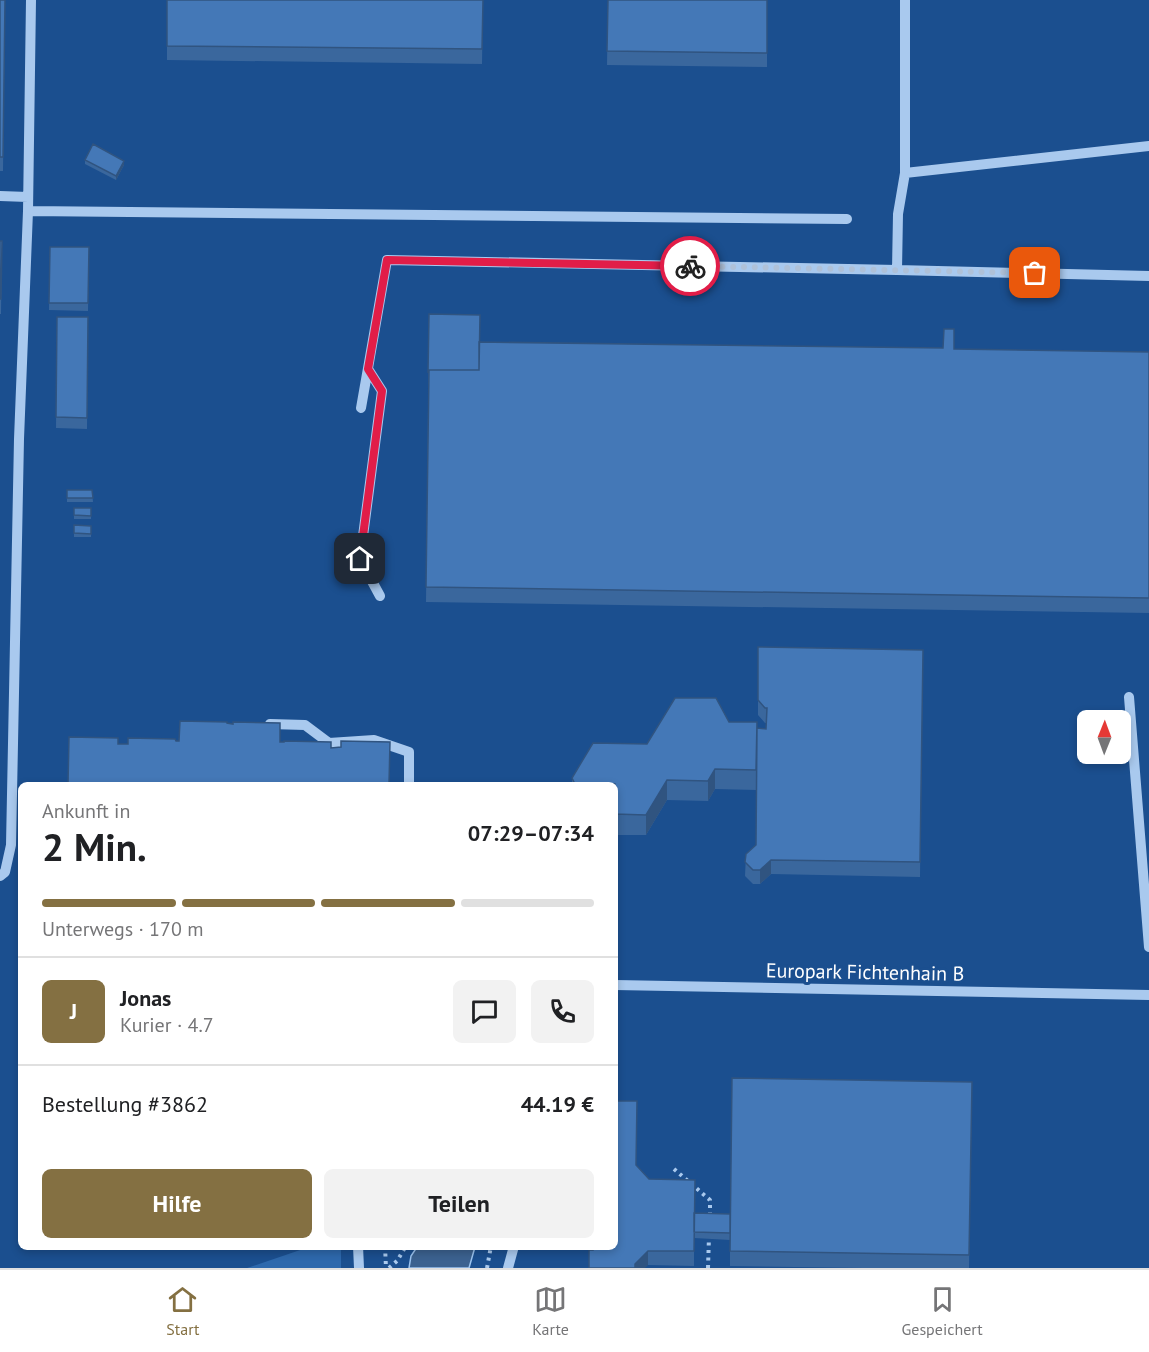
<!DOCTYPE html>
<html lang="de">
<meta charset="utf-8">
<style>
:root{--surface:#fff;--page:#f2f2f2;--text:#202124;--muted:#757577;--line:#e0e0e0;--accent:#847042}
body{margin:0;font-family:"PT Sans",sans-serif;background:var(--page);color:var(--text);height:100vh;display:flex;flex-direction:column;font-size:22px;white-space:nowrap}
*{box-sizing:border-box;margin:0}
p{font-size:20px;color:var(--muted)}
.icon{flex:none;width:33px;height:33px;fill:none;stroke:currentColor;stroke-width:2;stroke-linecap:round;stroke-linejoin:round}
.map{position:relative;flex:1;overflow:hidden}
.side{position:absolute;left:18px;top:782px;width:600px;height:468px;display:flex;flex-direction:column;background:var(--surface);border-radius:9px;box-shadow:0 3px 9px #0003}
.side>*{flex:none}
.needle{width:39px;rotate:1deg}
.tools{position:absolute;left:1077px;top:710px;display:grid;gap:12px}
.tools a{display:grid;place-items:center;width:54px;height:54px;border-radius:9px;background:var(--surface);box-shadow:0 3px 9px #0003;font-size:30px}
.pin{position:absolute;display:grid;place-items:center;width:51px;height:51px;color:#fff;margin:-26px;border-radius:12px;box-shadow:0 3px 9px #0006}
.courier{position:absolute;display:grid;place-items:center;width:60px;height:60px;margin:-30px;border:4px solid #e11d48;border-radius:50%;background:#fff;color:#222;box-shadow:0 2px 8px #0007}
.summary em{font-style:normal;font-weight:800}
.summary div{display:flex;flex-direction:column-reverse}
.summary{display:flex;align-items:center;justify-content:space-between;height:102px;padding:0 24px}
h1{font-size:39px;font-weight:800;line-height:45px}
.bar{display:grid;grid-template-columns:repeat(4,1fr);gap:9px 6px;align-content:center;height:72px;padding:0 24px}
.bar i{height:8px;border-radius:4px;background:var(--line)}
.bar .current{background:var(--accent)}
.bar p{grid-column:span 4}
.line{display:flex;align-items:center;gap:15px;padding:0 24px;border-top:2px solid var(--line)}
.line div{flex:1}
.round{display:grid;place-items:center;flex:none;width:63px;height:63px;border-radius:9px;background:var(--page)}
.cta{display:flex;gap:12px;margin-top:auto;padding:12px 24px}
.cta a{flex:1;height:69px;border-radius:9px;background:var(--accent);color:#fff;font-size:24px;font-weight:800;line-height:69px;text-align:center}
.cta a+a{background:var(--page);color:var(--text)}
.dock{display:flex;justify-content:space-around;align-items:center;height:84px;border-top:2px solid var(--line);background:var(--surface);font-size:16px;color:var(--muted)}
.dock a{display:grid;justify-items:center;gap:3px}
.dock .current{color:var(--accent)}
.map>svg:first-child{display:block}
.green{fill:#2e69ad}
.water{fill:#3c6290;stroke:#9cc4f0;stroke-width:1.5}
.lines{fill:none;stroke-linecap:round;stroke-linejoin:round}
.path{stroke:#a9c9ee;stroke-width:4;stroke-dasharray:3 4.5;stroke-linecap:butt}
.minor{stroke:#a9c9ee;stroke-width:10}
.wall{fill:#3a679d}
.shaded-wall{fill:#305480}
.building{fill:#4478b7;stroke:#305480;stroke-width:1.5}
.done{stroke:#afc1d8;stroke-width:6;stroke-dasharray:0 10.8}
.route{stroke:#e11d48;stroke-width:8}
.labels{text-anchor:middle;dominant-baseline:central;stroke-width:6;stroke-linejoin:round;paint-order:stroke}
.street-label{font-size:20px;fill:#fff;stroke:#1b4f8f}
</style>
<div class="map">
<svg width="1149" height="1268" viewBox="0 0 1149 1268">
<rect width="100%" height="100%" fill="#1b4f8f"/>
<!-- green -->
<path class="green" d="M 309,1247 L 341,1247 L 341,1268 L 247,1268 Z"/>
<!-- water -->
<path class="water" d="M 417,1247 L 417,1246 L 475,1247 L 469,1268 L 409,1268 L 411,1256 Z"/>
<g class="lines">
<!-- path -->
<path class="path" d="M 674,1169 L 710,1200 L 710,1216
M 385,1246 L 386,1268
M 389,1268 L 397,1261 L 406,1246
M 487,1268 L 491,1246
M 708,1268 L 709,1236"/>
<!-- minor -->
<path class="minor" d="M 905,0 L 905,173 L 1149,146
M 905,173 L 898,214 L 897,270 L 1149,276
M 0,196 L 28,197
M 28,211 L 847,219
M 368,369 L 382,391 L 360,559 L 380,596
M 361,408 L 387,260 L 897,270
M 1129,697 L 1149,947
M 270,724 L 305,725 L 329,743 L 374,740 L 409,752 L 409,784
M 0,876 L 5,872 L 11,845 L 19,439 L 28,211 L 31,0
M 615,985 L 1149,995
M 358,1246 L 359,1268
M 508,1268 L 514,1246"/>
</g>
<!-- wall -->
<path class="wall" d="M 0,0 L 5,0 L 3,171 L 0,171 Z
M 167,0 L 483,0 L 482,64 L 167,60 Z
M 608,0 L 767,0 L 767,67 L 607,65 Z
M 85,160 L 124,165 L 116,180 L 85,164 Z
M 0,241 L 2,241 L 1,314 L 0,314 Z
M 50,247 L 89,247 L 88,311 L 49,310 Z
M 429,314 L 479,342 L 1149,352 L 1149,613 L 426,602 Z
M 57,317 L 88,317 L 87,429 L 56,428 Z
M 67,490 L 92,490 L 93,502 L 67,502 Z
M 74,508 L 91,508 L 91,519 L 74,519 Z
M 74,525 L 91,526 L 91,537 L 74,537 Z
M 758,647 L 923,650 L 920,877 L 771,874 L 760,884 L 753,884 L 745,876 L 746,854 L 756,845 L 756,790 L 715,789 L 708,801 L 667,800 L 646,835 L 615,835 L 615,784 L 572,784 L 572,778 L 647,744 L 729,722 L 757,728 L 766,729 L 766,723 L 765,723 L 758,715 Z
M 972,1082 L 969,1268 L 862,1268 L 730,1266 L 730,1240 L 694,1238 L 694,1266 L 648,1265 L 593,1250 L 615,1246 L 636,1166 L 649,1179 L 694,1213 L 730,1214 Z"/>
<!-- shaded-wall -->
<path class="shaded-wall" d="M 124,161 L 124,165 L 116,180 L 116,176 Z
M 715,769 L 715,789 L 708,801 L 708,781 Z
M 667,780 L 667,800 L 646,835 L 646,815 Z
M 771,860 L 771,874 L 760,884 L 760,870 Z
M 648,1251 L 648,1265 L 645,1268 L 635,1268 L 635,1264 Z"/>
<!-- building -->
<path class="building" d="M 0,0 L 5,0 L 3,157 L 0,157 Z
M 167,0 L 483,0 L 482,49 L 167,46 Z
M 608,0 L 767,0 L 767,53 L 607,51 Z
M 93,144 L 124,161 L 116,176 L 85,160 Z
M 0,241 L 2,241 L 1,299 L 0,299 Z
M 50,247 L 89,247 L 88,303 L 49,303 Z
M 429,314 L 480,315 L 479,370 L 429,370 L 428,373 Z
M 57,317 L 88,317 L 87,418 L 56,417 Z
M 944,329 L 954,329 L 954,349 L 1149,352 L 1149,598 L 426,587 L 429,370 L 479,370 L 479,342 L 943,348 Z
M 67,490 L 92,490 L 93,498 L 67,498 Z
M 74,508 L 91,508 L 91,516 L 74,515 Z
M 74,525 L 91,526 L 91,534 L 74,533 Z
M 758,647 L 923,650 L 920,862 L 771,860 L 760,870 L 753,870 L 745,862 L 746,854 L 756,845 L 757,728 L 766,729 L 767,708 L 765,708 L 758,700 Z
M 675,698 L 716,698 L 729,722 L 757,722 L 756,770 L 715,769 L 708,781 L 667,780 L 646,815 L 615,814 L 615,784 L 575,784 L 572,778 L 593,743 L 647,744 Z
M 180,721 L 227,722 L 227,723 L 233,724 L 233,722 L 280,723 L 280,742 L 284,742 L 284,741 L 331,742 L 331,748 L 341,747 L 341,741 L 390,742 L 389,784 L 68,784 L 69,737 L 118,738 L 118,744 L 128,744 L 128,738 L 175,739 L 176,741 L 179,741 Z
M 732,1078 L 972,1082 L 969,1255 L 730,1251 Z
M 615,1101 L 637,1101 L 636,1165 L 649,1179 L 695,1180 L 694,1251 L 648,1251 L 635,1264 L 635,1268 L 589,1268 L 589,1250 L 593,1250 L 593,1246 L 615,1246 Z
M 694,1213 L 730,1214 L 730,1233 L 694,1232 Z"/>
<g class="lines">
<!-- done -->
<path class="done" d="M 690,266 L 1035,273"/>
<!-- route -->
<path class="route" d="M 360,559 L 382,391 L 368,369 L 387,260 L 690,266"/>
</g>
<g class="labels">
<!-- street labels -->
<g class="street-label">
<text transform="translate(865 972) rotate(1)">Europark Fichtenhain B</text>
</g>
</g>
</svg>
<div class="tools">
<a><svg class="needle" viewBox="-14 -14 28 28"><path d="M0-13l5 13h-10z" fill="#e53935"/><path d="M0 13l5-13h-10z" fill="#757577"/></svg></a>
</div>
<div class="pin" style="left:1035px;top:273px;background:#ea580c"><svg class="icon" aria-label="bag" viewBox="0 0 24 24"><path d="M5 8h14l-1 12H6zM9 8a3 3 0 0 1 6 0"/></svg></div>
<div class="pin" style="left:360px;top:559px;background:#1f2937"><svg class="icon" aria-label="home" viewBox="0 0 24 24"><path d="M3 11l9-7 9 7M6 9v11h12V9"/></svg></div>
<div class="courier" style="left:690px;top:266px"><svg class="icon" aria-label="bike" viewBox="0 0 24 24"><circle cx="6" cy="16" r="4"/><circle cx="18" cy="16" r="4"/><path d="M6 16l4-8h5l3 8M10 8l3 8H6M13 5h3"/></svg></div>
<section class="side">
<div class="summary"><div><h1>2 Min.</h1><p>Ankunft in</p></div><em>07:29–07:34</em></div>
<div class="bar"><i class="current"></i><i class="current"></i><i class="current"></i><i></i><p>Unterwegs · 170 m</p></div>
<div class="line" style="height:108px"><b class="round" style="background:var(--accent);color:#fff">J</b><div><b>Jonas</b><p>Kurier · 4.7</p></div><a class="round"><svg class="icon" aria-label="chat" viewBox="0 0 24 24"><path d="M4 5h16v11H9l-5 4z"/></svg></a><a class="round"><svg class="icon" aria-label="phone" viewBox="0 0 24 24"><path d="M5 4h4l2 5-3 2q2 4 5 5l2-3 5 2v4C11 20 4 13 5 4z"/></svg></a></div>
<div class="line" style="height:78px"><div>Bestellung #3862</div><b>44.19 €</b></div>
<div class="cta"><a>Hilfe</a><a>Teilen</a></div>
</section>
</div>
<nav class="dock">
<a class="current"><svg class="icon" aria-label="home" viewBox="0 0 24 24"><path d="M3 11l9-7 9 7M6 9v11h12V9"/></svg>Start</a>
<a><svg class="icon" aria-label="map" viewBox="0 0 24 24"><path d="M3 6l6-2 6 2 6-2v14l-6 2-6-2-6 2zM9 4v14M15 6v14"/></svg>Karte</a>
<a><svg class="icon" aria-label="saved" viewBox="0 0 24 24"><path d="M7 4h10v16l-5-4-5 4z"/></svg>Gespeichert</a>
</nav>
